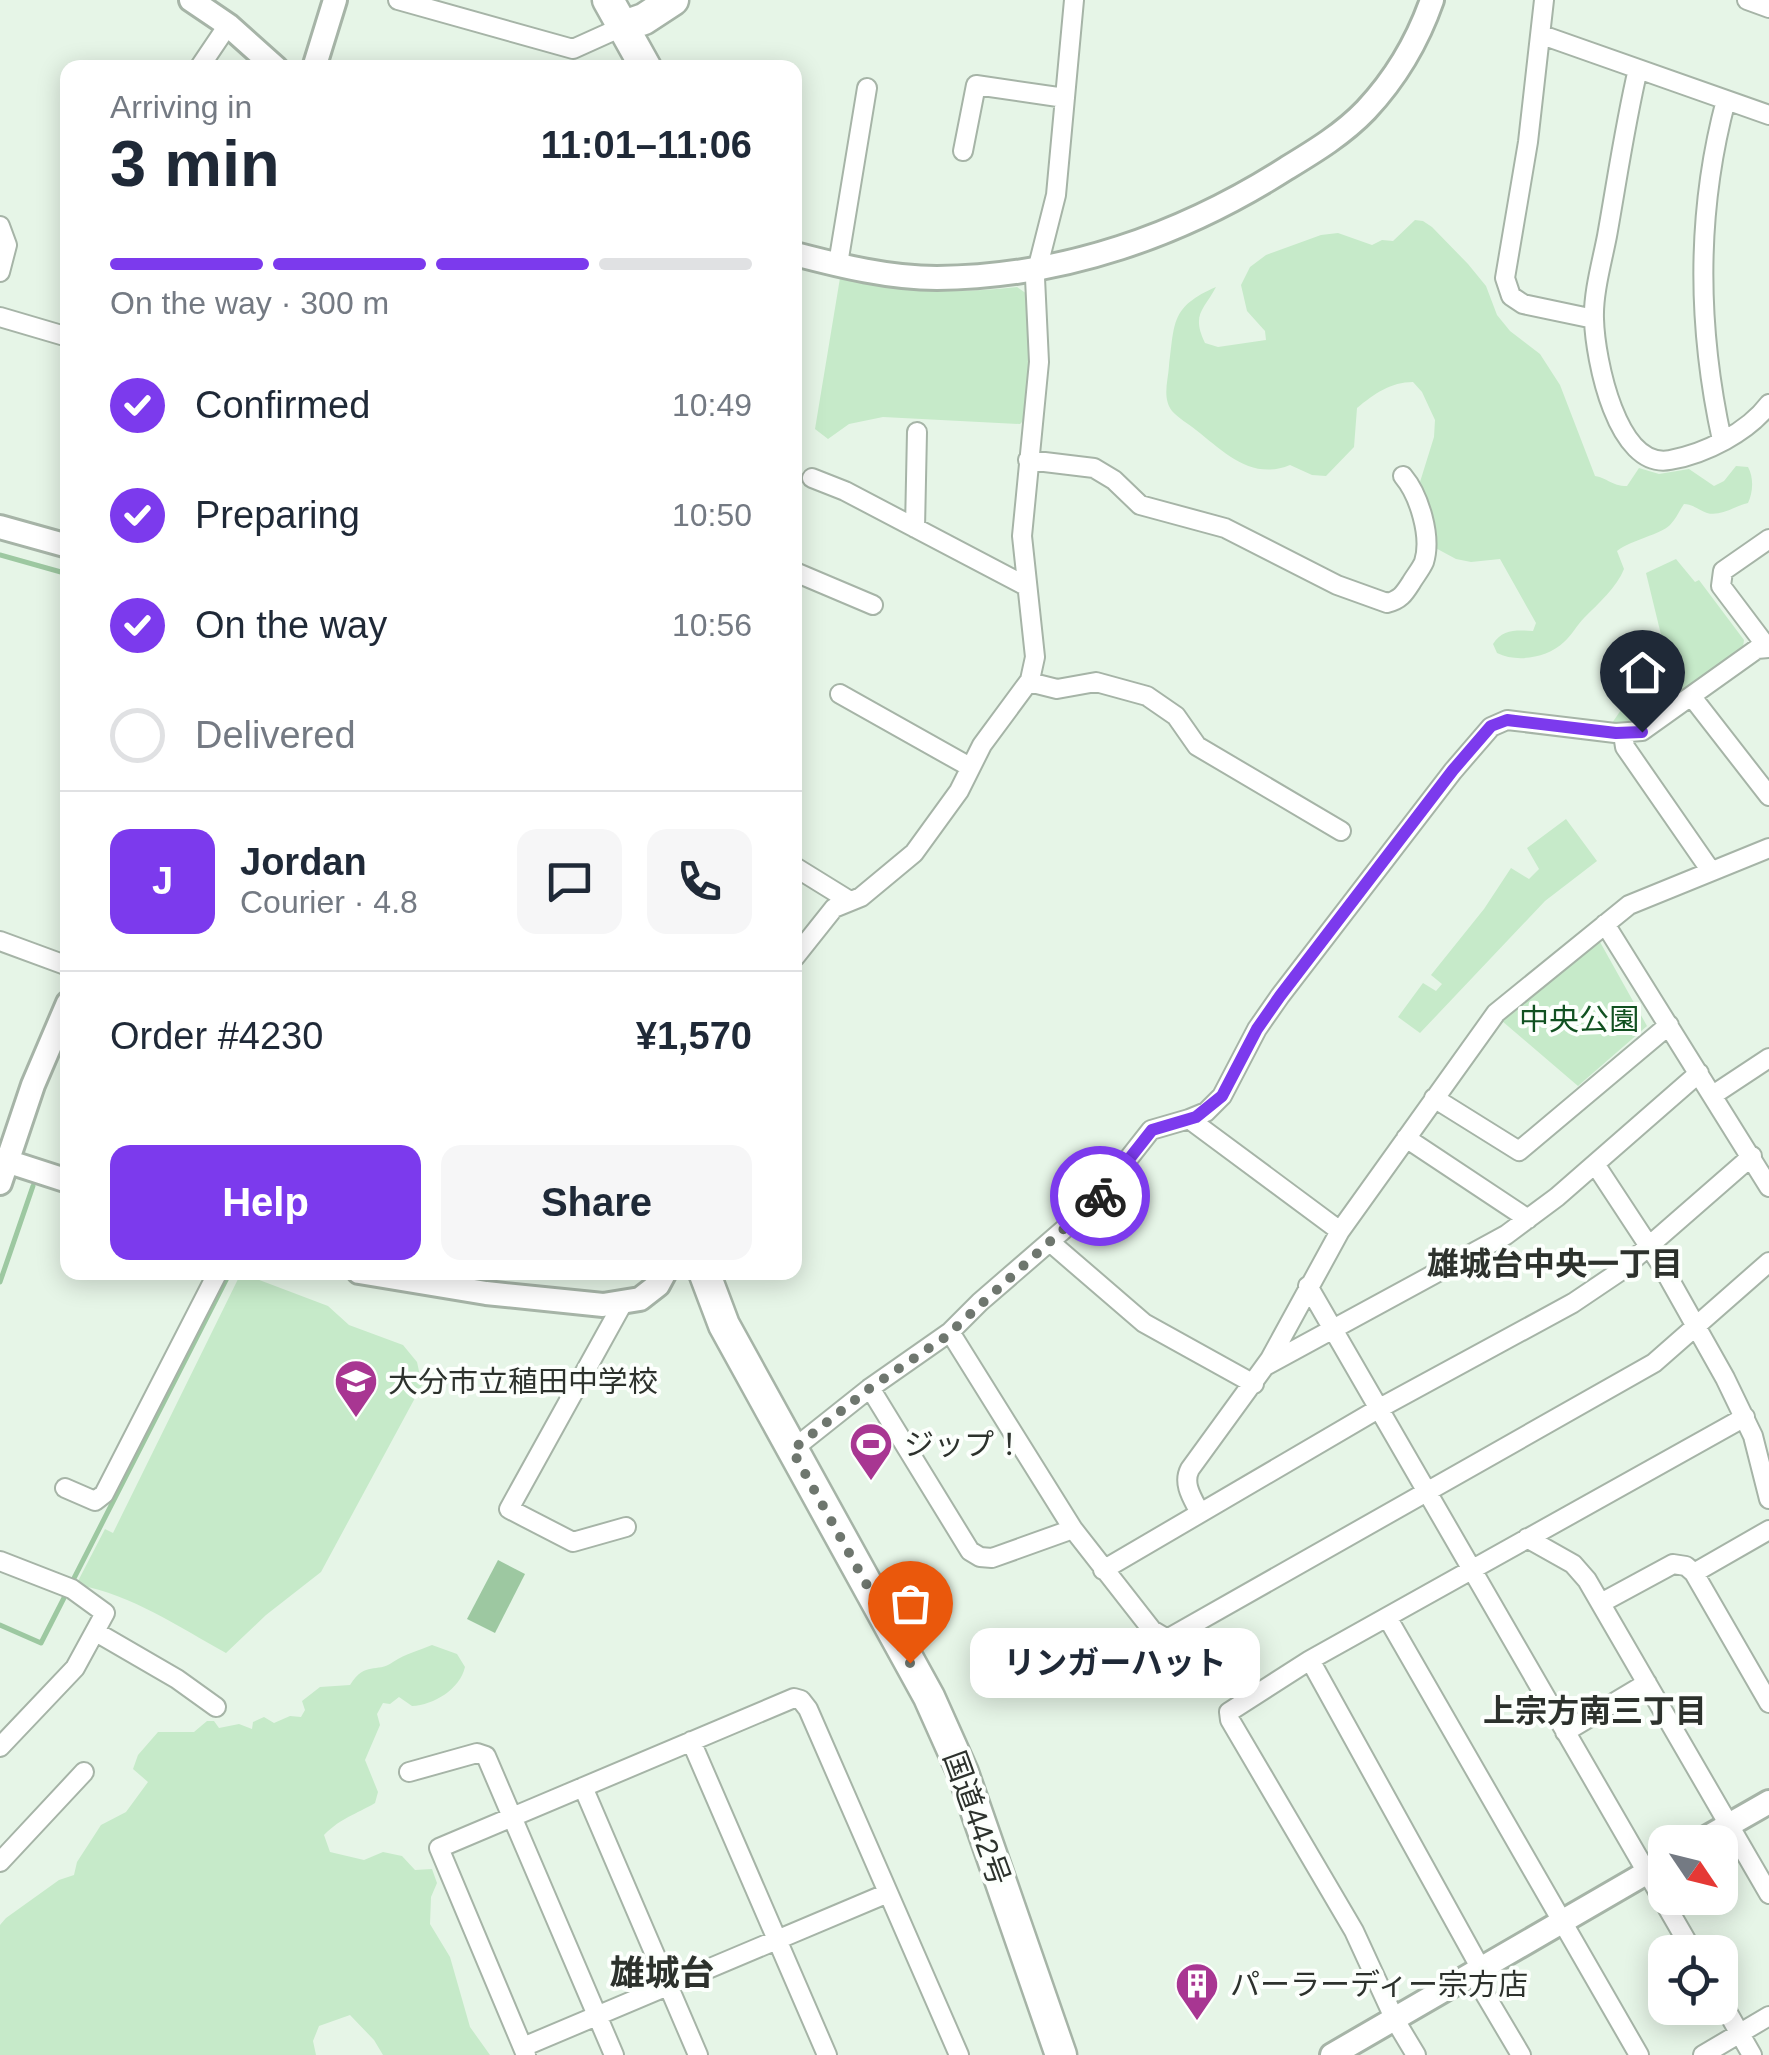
<!DOCTYPE html>
<meta charset="utf-8">
<style>
:root{--surface:#fff;--page:#f6f6f7;--text:#1f2937;--muted:#747a83;--line:#e0e1e3;--accent:#7c3aed}
body{margin:0;font-family:Arial,"Noto Sans JP",sans-serif;background:var(--page);color:var(--text);height:100vh;display:flex;flex-direction:column;font-size:38px;white-space:nowrap}
*{box-sizing:border-box;margin:0}
p{font-size:32px;color:var(--muted)}
.icon{flex:none;width:55px;height:55px;fill:none;stroke:currentColor;stroke-width:2;stroke-linecap:round;stroke-linejoin:round}
.map{position:relative;flex:1;overflow:hidden}
.drawer{position:absolute;left:60px;top:60px;width:742px;height:1220px;display:flex;flex-direction:column;background:var(--surface);border-radius:20px;box-shadow:0 5px 25px #0003}
.drawer>*{flex:none}
.needle{width:65px;rotate:125deg}
.controls{position:absolute;left:1648px;top:1825px;display:grid;gap:20px}
.controls a{display:grid;place-items:center;width:90px;height:90px;border-radius:20px;background:var(--surface);box-shadow:0 5px 25px #0003;font-size:50px}
.pin{position:absolute;display:grid;place-items:center;width:85px;height:85px;color:#fff;margin:-102px -42px;border-radius:50% 50% 50% 0;rotate:-45deg;box-shadow:0 0 10px #0007}
.pin .icon{rotate:45deg}
.courier{position:absolute;display:grid;place-items:center;width:100px;height:100px;margin:-50px;border:8px solid #7c3aed;border-radius:50%;background:#fff;color:#222;box-shadow:0 2px 12px #0007}
.bubble{position:absolute;height:70px;border-radius:20px;background:var(--surface);box-shadow:0 5px 25px #0003;font-size:32px;font-weight:700;line-height:70px;text-align:center}
.summary em{font-style:normal;font-weight:700}
.summary div{display:flex;flex-direction:column-reverse}
.summary{display:flex;align-items:center;justify-content:space-between;height:170px;padding:0 50px}
h1{font-size:65px;font-weight:700;line-height:75px}
.bar{display:grid;grid-template-columns:repeat(4,1fr);gap:15px 10px;align-content:center;height:120px;padding:0 50px}
.bar i{height:12px;border-radius:8px;background:var(--line)}
.bar .active{background:var(--accent)}
.bar p{grid-column:span 4}
.line{display:flex;align-items:center;gap:25px;padding:0 50px;border-top:2px solid var(--line)}
.line div{flex:1}
.round{display:grid;place-items:center;flex:none;width:105px;height:105px;border-radius:20px;background:var(--page)}
ol{padding:0 50px;list-style:none}
li{display:flex;align-items:center;gap:30px;height:110px}
li p{margin-inline-start:auto}
li .icon{padding:10px;border-radius:50%;background:var(--accent);color:#fff;stroke-width:4}
li:last-child{color:var(--muted)}
li i{width:55px;height:55px;border:5px solid var(--line);border-radius:50%}
.action{display:flex;gap:20px;margin-top:auto;padding:20px 50px}
.action a{flex:1;height:115px;border-radius:20px;background:var(--accent);color:#fff;font-size:40px;font-weight:700;line-height:115px;text-align:center}
.action a+a{background:var(--page);color:var(--text)}
.map>svg:first-child{display:block}
.green{fill:#c6eac9}
.water{fill:#9dc8a1}
.lines{fill:none;stroke-linecap:round;stroke-linejoin:round}
.stream{stroke:#9dc8a1;stroke-width:5}
.street-casing{stroke:#a6b4a7;stroke-width:22}
.secondary-casing{stroke:#a6b4a7;stroke-width:28}
.highway-casing{stroke:#a6b4a7;stroke-width:35}
.street{stroke:#fff;stroke-width:18}
.secondary{stroke:#fff;stroke-width:22}
.highway{stroke:#fff;stroke-width:30}
.done{stroke:#6e766e;stroke-width:10;stroke-dasharray:0 18}
.route{stroke:#7c3aed;stroke-width:12}
.labels{text-anchor:middle;dominant-baseline:central;stroke-width:8;stroke-linejoin:round;paint-order:stroke}
.park-label{font-size:30px;fill:#115121;stroke:#fcfffc}
.poi-label{font-size:30px;fill:#2d322d;stroke:#fcfffc;text-anchor:start}
.street-label{font-size:30px;fill:#2d322d;stroke:#fcfffc}
.neighbourhood-label{font-size:32px;font-weight:bold;fill:#2d322d;stroke:#fcfffc}
.quarter-label{font-size:35px;font-weight:bold;fill:#2d322d;stroke:#fcfffc}
</style>
<div class="map">
<svg width="1769" height="2055" viewBox="0 0 1769 2055">
<rect width="100%" height="100%" fill="#e6f5e7"/>
<!-- green -->
<path class="green" d="M 1415,220 L 1423,221 L 1432,227 L 1468,264 L 1486,286 L 1497,315 L 1510,331 L 1540,354 L 1560,385 L 1595,476 C 1608,478 1611,486 1627,486 L 1639,468 L 1659,474 L 1689,469 L 1714,486 L 1724,481 L 1736,466 L 1748,467 C 1754,478 1753,492 1748,503 C 1735,506 1720,517 1707,513 C 1698,510 1695,505 1684,504 C 1679,511 1676,519 1670,525 C 1660,535 1633,539 1617,551 L 1624,569 C 1617,587 1598,604 1584,618 C 1577,625 1572,635 1564,642 C 1547,658 1517,663 1497,653 L 1493,644 C 1502,629 1517,630 1533,631 L 1536,623 L 1500,559 L 1471,562 L 1456,559 L 1430,545 L 1415,529 L 1414,511 L 1422,493 L 1420,482 L 1434,437 L 1435,420 L 1422,392 L 1413,382 C 1391,382 1374,394 1357,408 L 1354,447 L 1326,476 L 1312,475 L 1290,465 C 1252,481 1224,452 1196,430 C 1189,424 1178,418 1172,411 C 1162,398 1168,381 1169,366 C 1175,323 1170,307 1216,287 C 1204,310 1191,314 1205,343 L 1218,347 L 1266,340 L 1265,331 L 1247,311 L 1241,285 L 1250,267 L 1266,255 L 1321,235 L 1338,233 L 1372,245 L 1382,240 L 1393,241 Z
M 840,278 C 901,292 955,294 1017,287 L 1027,294 L 1035,354 L 1025,419 L 1020,424 L 883,417 L 849,424 L 828,439 L 815,429 Z
M 1676,559 L 1695,582 L 1699,580 L 1744,640 L 1743,647 L 1636,725 L 1610,726 L 1664,647 L 1646,573 Z
M 1566,819 L 1597,861 L 1545,901 L 1420,1033 L 1398,1017 L 1423,983 L 1436,991 L 1442,984 L 1431,975 L 1484,909 L 1511,868 L 1529,879 L 1539,869 L 1527,848 Z
M 1600,942 L 1647,1026 L 1578,1086 L 1502,1021 L 1511,1008 L 1593,943 Z
M 241,1273 L 328,1306 L 349,1325 L 403,1345 L 417,1362 L 422,1385 L 321,1572 L 266,1615 L 226,1653 C 179,1627 132,1595 79,1585 L 78,1581 L 105,1529 L 113,1533 Z
M 432,1645 L 457,1654 L 465,1667 C 460,1689 434,1705 412,1706 L 399,1697 L 390,1704 L 383,1703 L 377,1714 L 380,1725 L 365,1760 L 378,1792 L 375,1803 C 355,1815 342,1817 324,1835 L 330,1852 L 364,1860 L 383,1852 L 402,1856 L 415,1870 L 432,1869 L 437,1883 L 431,1897 L 430,1924 L 450,1957 L 470,2027 L 490,2055 L 383,2055 L 374,2040 L 350,2015 L 319,2026 L 313,2041 L 316,2055 L 0,2055 L 0,1925 L 6,1918 L 59,1880 L 74,1875 L 77,1862 L 101,1825 L 126,1812 L 148,1782 L 133,1769 L 138,1755 L 158,1732 L 194,1732 L 207,1721 L 214,1721 L 219,1728 L 239,1724 L 252,1729 L 253,1722 L 264,1717 L 274,1723 L 290,1716 L 301,1717 L 305,1710 L 302,1701 L 320,1687 L 350,1685 C 366,1660 376,1674 393,1662 C 407,1653 416,1652 432,1645 Z"/>
<!-- water -->
<path class="water" d="M 498,1560 L 525,1574 L 495,1633 L 467,1619 Z"/>
<g class="lines">
<!-- stream -->
<path class="stream" d="M 0,555 L 68,574
M 304,1272 L 310,1272
M 0,1282 L 33,1186
M 0,1625 L 41,1643 L 230,1272"/>
<!-- street casing -->
<g class="street-casing">
<path id="street" d="M 398,0 L 573,49 L 624,26
M 1544,0 L 1528,142 L 1505,278 L 1511,296 L 1523,304 L 1594,319
M 1747,0 L 1769,8
M 1542,35 L 1769,115
M 199,68 L 228,25
M 1638,69 C 1625,124 1617,180 1607,236 C 1602,262 1593,293 1594,319 C 1595,359 1617,470 1670,460 C 1705,454 1748,432 1769,404
M 963,151 L 976,85 L 1065,98
M 0,226 L 7,245 L 0,272
M 838,264 L 867,88
M 0,317 L 68,337
M 1722,440 C 1697,326 1696,212 1726,100
M 1028,460 L 1094,468 L 1114,480 L 1140,505 L 1225,528 L 1337,585 L 1387,603 C 1400,600 1404,594 1411,583 C 1415,576 1421,569 1424,562 C 1432,536 1419,495 1403,476
M 812,478 L 845,491 L 1026,586
M 915,528 L 917,432
M 795,572 L 873,605
M 1767,647 L 1721,586 L 1723,571 L 1769,539
M 1029,682 L 1057,689 L 1096,682 L 1147,696 L 1176,716 L 1197,746 L 1341,831
M 840,694 L 970,767
M 1692,697 L 1769,796
M 1623,734 L 1625,747 L 1711,871
M 795,867 L 850,901
M 1605,924 L 1769,1187
M 0,941 L 68,966
M 795,957 L 834,908 L 861,897 L 914,853 L 959,791 L 982,745 L 1030,680 L 1035,657 L 1022,536 L 1039,362 L 1035,278 L 1056,195 L 1074,0
M 1713,1095 L 1769,1058
M 1434,1098 L 1519,1151 L 1669,1025
M 1189,1119 L 1206,1112 L 1222,1096 L 1257,1029 L 1280,996 L 1453,771 L 1491,727 L 1507,720 L 1615,733 L 1642,731 L 1757,649 L 1769,648
M 1406,1138 L 1528,1219
M 1595,1164 L 1662,1266 L 1725,1378 L 1753,1436 L 1769,1499
M 1050,1242 L 1144,1323 L 1254,1384
M 1308,1286 L 1693,1952
M 623,1303 L 509,1509 L 573,1542 L 626,1527
M 950,1332 L 1073,1529 L 1152,1630 L 1167,1639 L 1654,1363 L 1769,1262
M 1267,1365 L 1506,1235 L 1557,1197 L 1699,1073
M 870,1388 L 970,1551 L 980,1557 L 992,1558 L 1073,1529
M 792,1450 L 870,1388 L 950,1332 L 980,1302 L 1092,1205 L 1151,1130 L 1189,1119 L 1340,1231
M 65,1488 L 95,1501 L 104,1494 L 218,1272
M 1200,1513 C 1193,1499 1182,1484 1190,1469 L 1270,1359 L 1340,1231 L 1496,1013 L 1629,905 L 1769,848
M 1527,1538 L 1573,1564 L 1587,1580 L 1769,1894
M 0,1561 L 72,1589 L 105,1613 L 75,1668 L 0,1747
M 1103,1570 L 1378,1409 L 1573,1303 L 1619,1272 L 1752,1156
M 1694,1573 L 1769,1530
M 1601,1603 L 1673,1564 L 1686,1566 L 1694,1573 L 1769,1703
M 1387,1617 L 1639,2055
M 96,1632 L 177,1679 L 216,1707
M 1310,1660 L 1481,1969
M 1565,1732 L 1647,1683
M 691,1741 L 827,2055
M 409,1772 L 477,1753 L 486,1756 L 614,2055
M 583,1787 L 698,2055
M 0,1862 L 84,1772
M 1473,1974 L 1521,2055
M 1720,1999 L 1752,2055
M 523,2047 L 888,1893
M 526,2055 L 439,1848 L 794,1698 L 801,1700 L 808,1709 L 959,2055
M 1416,2055 L 1395,2020 L 1354,1931 L 1230,1720 L 1229,1712 L 1310,1660 L 1745,1417
M 1703,2055 L 1769,2016"/>
</g>
<!-- secondary casing -->
<g class="secondary-casing">
<path id="secondary" d="M 191,0 L 228,25 L 276,68
M 314,68 L 335,0
M 795,254 C 841,266 889,278 937,278 C 1063,277 1182,235 1287,168 C 1315,151 1343,134 1366,110 C 1395,79 1418,40 1432,0
M 0,527 L 68,546
M 0,1159 L 68,1181
M 0,1183 L 33,1085 L 68,1003
M 359,1272 L 486,1293 L 603,1305 L 640,1299 L 658,1285 L 665,1272
M 1699,1842 L 1769,1802
M 1332,2055 L 1665,1862"/>
</g>
<!-- highway casing -->
<g class="highway-casing">
<path id="highway" d="M 608,0 L 646,68
M 624,26 L 644,19 L 673,0
M 704,1272 L 724,1325 L 929,1697 L 963,1773 L 1061,2055"/>
</g>
<!-- street -->
<use href="#street" class="street"/>
<!-- secondary -->
<use href="#secondary" class="secondary"/>
<!-- highway -->
<use href="#highway" class="highway"/>
</g>
<g class="lines">
<!-- done -->
<path class="done" d="M 910,1663 L 792,1450 L 870,1388 L 944,1338 L 1100,1196"/>
<!-- route -->
<path class="route" d="M 1100,1196 L 1152,1130 L 1196,1117 L 1222,1096 L 1257,1029 L 1280,996 L 1453,770 L 1491,726 L 1507,720 L 1616,733 L 1642,732"/>
</g>
<!-- icons -->
<defs>
<g id="school-pin" transform="scale(2.25)"><path d="M0 17L-7.5 6A9.5 9.5 0 1 1 7.5 6Z" fill="#a83692" stroke="#fcfffc"/><path d="M0-5L7-2L0 1L-7-2ZM-4 1L0 2.5L4 1V4Q0 6-4 4Z" fill="#fff"/></g>
<g id="stadium-pin" transform="scale(2.25)"><path d="M0 17L-7.5 6A9.5 9.5 0 1 1 7.5 6Z" fill="#a83692" stroke="#fcfffc"/><path d="M0-5a6.5 5 0 1 0 0 10a6.5 5 0 1 0 0-10ZM-3.5-1.8h7v3.6h-7Z" fill="#fff"/></g>
<g id="building-pin" transform="scale(2.25)"><path d="M0 17L-7.5 6A9.5 9.5 0 1 1 7.5 6Z" fill="#a83692" stroke="#fcfffc"/><path d="M-4-6H4V6H1V3H-1V6H-4ZM-2.5-4.3h1.7v1.8h-1.7ZM.8-4.3h1.7v1.8H.8ZM-2.5-1h1.7V.8h-1.7ZM.8-1h1.7V.8H.8Z" fill="#fff"/></g>
</defs>
<g fill-rule="evenodd">
<use href="#school-pin" x="356" y="1381"/>
<use href="#stadium-pin" x="871" y="1444"/>
<use href="#building-pin" x="1197" y="1984"/>
</g>
<g class="labels">
<!-- park labels -->
<g class="park-label">
<text x="1579" y="1019">中央公園</text>
</g>
<!-- poi labels -->
<g class="poi-label">
<text x="388" y="1381">大分市立稙田中学校</text>
<text x="904" y="1444">ジップ！</text>
<text x="1230" y="1984">パーラーディー宗方店</text>
</g>
<!-- street labels -->
<g class="street-label">
<text transform="translate(977 1818) rotate(70)">国道442号</text>
</g>
<!-- neighbourhood labels -->
<g class="neighbourhood-label">
<text x="1555" y="1264">雄城台中央一丁目</text>
<text x="1595" y="1711">上宗方南三丁目</text>
</g>
<!-- quarter labels -->
<g class="quarter-label">
<text x="662" y="1972">雄城台</text>
</g>
</g>
</svg>
<div class="controls">
<a><svg class="needle" viewBox="-14 -14 28 28"><path d="M0-13l5 13h-10z" fill="#e53935"/><path d="M0 13l5-13h-10z" fill="#747a83"/></svg></a>
<a><svg class="icon" aria-label="locate" viewBox="0 0 24 24"><circle cx="12" cy="12" r="6"/><path d="M12 2v4M12 18v4M2 12h4M18 12h4"/></svg></a>
</div>
<div class="pin" style="left:910px;top:1663px;background:#ea580c"><svg class="icon" aria-label="bag" viewBox="0 0 24 24"><path d="M5 8h14l-1 12H6zM9 8a3 3 0 0 1 6 0"/></svg></div>
<div class="pin" style="left:1642px;top:732px;background:#1f2937"><svg class="icon" aria-label="home" viewBox="0 0 24 24"><path d="M3 11l9-7 9 7M6 9v11h12V9"/></svg></div>
<div class="courier" style="left:1100px;top:1196px"><svg class="icon" aria-label="bike" viewBox="0 0 24 24"><circle cx="6" cy="16" r="4"/><circle cx="18" cy="16" r="4"/><path d="M6 16l4-8h5l3 8M10 8l3 8H6M13 5h3"/></svg></div>
<div class="bubble" style="left:970px;top:1628px;width:290px">リンガーハット</div>
<section class="drawer">
<div class="summary"><div><h1>3 min</h1><p>Arriving in</p></div><em>11:01–11:06</em></div>
<div class="bar"><i class="active"></i><i class="active"></i><i class="active"></i><i></i><p>On the way · 300 m</p></div>
<ol>
<li><svg class="icon" aria-label="check" viewBox="0 0 24 24"><path d="M5 12l5 5 9-10"/></svg>Confirmed<p>10:49</p></li>
<li><svg class="icon" aria-label="check" viewBox="0 0 24 24"><path d="M5 12l5 5 9-10"/></svg>Preparing<p>10:50</p></li>
<li><svg class="icon" aria-label="check" viewBox="0 0 24 24"><path d="M5 12l5 5 9-10"/></svg>On the way<p>10:56</p></li>
<li><i></i>Delivered</li>
</ol>
<div class="line" style="height:180px"><b class="round" style="background:var(--accent);color:#fff">J</b><div><b>Jordan</b><p>Courier · 4.8</p></div><a class="round"><svg class="icon" aria-label="chat" viewBox="0 0 24 24"><path d="M4 5h16v11H9l-5 4z"/></svg></a><a class="round"><svg class="icon" aria-label="phone" viewBox="0 0 24 24"><path d="M5 4h4l2 5-3 2q2 4 5 5l2-3 5 2v4C11 20 4 13 5 4z"/></svg></a></div>
<div class="line" style="height:130px"><div>Order #4230</div><b>¥1,570</b></div>
<div class="action"><a>Help</a><a>Share</a></div>
</section>
</div>
